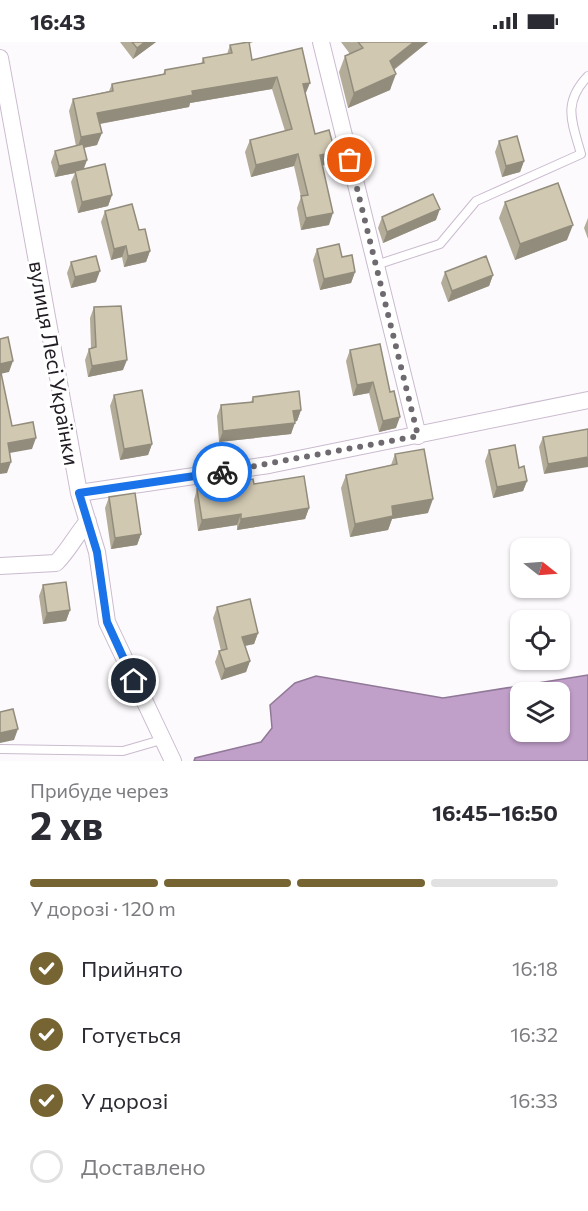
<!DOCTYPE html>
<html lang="uk">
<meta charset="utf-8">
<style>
:root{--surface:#fff;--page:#f7f7f7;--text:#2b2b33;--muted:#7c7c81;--line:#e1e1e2;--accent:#766533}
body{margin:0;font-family:Commissioner,sans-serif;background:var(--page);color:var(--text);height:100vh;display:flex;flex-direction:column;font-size:22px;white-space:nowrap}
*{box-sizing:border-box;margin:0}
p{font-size:20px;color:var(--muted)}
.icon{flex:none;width:33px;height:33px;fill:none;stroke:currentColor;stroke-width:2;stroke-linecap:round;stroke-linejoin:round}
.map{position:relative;height:719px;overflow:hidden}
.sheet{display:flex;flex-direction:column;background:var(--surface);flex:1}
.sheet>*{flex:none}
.needle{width:39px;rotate:107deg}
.buttons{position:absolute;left:510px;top:496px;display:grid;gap:12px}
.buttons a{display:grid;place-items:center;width:60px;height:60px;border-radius:12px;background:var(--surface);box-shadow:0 2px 4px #0004;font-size:30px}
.pin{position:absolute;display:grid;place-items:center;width:51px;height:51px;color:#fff;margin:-26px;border:3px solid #fff;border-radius:50%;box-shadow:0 2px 6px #0007}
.courier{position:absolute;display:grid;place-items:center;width:60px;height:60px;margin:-30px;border:4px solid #1a73e8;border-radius:50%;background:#fff;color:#222;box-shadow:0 2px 8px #0007}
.head em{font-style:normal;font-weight:700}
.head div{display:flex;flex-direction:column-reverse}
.head{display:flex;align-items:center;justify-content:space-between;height:102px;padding:0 30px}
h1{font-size:39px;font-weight:700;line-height:45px}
.bar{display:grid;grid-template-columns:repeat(4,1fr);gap:9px 6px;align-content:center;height:72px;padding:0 30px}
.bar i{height:8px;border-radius:4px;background:var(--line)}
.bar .selected{background:var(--accent)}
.bar p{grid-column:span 4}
ol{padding:0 30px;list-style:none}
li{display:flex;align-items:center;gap:18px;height:66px}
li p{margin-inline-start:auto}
li .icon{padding:6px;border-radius:50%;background:var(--accent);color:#fff;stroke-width:4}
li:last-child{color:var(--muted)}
li i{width:33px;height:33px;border:3px solid var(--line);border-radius:50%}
.status{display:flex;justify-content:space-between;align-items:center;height:42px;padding:0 30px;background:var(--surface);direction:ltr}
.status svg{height:16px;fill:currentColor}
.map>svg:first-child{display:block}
.water{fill:#c09fc9;stroke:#907897;stroke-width:1.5;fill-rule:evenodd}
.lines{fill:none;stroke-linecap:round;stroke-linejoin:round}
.service-casing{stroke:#cabbcf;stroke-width:10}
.minor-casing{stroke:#cabbcf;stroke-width:18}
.service{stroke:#fff;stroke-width:8}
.minor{stroke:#fff;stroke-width:16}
.wall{fill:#b3ac98}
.shaded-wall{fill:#928c7c}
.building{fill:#d0c8b1;stroke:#928c7c;stroke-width:1.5}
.done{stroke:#6e6a70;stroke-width:6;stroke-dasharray:0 10.8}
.route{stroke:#1a73e8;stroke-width:8}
.labels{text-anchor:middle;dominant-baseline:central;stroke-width:6;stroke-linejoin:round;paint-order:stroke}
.street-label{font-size:21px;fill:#211c23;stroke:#fff}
</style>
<div class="status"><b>16:43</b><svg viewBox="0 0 49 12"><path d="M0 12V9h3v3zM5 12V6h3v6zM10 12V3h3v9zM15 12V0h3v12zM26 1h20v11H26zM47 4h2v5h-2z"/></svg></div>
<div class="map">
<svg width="588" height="719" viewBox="0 0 588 719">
<rect width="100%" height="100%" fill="#fdfafe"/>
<!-- water -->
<path class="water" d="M 588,633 L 588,719 L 194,719 L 195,716 L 261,700 L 272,686 L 270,663 L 295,641 L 316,634 L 443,656 ZM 520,651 L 560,651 L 560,690 L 520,690 Z"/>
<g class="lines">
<!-- service casing -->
<g class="service-casing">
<path id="service" d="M 376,223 L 440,202 L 476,159 L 581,112 C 572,80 562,61 588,34
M 0,707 L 123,709 L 161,698"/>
</g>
<!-- minor casing -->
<g class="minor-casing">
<path id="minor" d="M 321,0 L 418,394
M 0,16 L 79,451 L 97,510 L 107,580 L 173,719
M 79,451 L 269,423 L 588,358
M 0,524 L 56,521 C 69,508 76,493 88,479"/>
</g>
<!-- service -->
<use href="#service" class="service"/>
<!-- minor -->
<use href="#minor" class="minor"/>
</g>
<!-- wall -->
<path class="wall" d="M 120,0 L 156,0 L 133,17 Z
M 243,0 L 253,0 L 249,2 L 252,18 L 305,53 L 315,92 L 335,110 L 330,122 L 323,123 L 329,183 L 301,188 L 297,166 L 301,155 L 294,124 L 251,135 L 245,110 L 250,98 L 285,89 L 272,47 L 190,61 L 189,65 L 100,82 L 97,103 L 84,106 L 87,118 L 83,127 L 112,153 L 108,164 L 78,171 L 71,140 L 75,131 L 55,135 L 51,120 L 55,109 L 76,104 L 69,69 L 73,57 L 109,49 L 112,42 L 163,32 L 165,28 L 201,22 L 203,16 L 227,12 L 230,3 L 243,1 Z
M 341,0 L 428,0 L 394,28 L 390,48 L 348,66 L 339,30 L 345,14 L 350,12 Z
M 499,99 L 524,119 L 520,130 L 502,135 L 495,110 Z
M 505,160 L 567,198 L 515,218 L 499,176 Z
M 105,169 L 139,188 L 150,209 L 146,220 L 124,225 L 122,215 L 111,218 L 101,180 Z
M 382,175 L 436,178 L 383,201 L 378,186 Z
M 588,176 L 588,197 L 584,186 Z
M 317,207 L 342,215 L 355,230 L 351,241 L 320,248 L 313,218 Z
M 71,220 L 96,240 L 71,246 L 67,231 Z
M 445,230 L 493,233 L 489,244 L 448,260 L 441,241 Z
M 94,265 L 123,328 L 88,335 L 85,318 L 89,307 L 91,306 L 90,276 Z
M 350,308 L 390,350 L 396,386 L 379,390 L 369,351 L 353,354 L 346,319 Z
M 114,353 L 152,402 L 148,413 L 120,418 L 110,364 Z
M 253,355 L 301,368 L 297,379 L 294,380 L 291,392 L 219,400 L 217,374 L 221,363 L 251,360 Z
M 588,387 L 544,432 L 539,405 L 543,395 Z
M 489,408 L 519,426 L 527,439 L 523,449 L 493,456 L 485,419 Z
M 395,412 L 428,471 L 392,477 L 388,488 L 350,495 L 341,446 L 346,433 L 391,423 Z
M 223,430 L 242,439 L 254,442 L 309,466 L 305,477 L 237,488 L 237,483 L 198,489 L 194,458 L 197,447 L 219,444 L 219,441 Z
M 109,455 L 141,492 L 137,503 L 111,507 L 105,466 Z
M 43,543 L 70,568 L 66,579 L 43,582 L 39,554 Z
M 217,565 L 258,591 L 254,602 L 245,604 L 250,619 L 246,630 L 221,638 L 215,620 L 219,609 L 221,609 L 213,576 Z"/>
<!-- shaded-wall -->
<path class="shaded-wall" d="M 145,0 L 156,0 L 133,17 L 137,6 Z
M 414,0 L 428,0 L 384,35 L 390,19 Z
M 396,32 L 390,48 L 348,66 L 354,51 Z
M 277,35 L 272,47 L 190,61 L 189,65 L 93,83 L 97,71 L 192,49 Z
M 310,41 L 305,53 L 303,42 Z
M 102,91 L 97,103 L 77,107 L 81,95 Z
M 335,110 L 330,122 L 316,125 L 320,113 Z
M 298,112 L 294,124 L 251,135 L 256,123 Z
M 87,118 L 83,129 L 75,129 L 75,131 L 55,135 L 59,124 Z
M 524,119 L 520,130 L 502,135 L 506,124 Z
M 112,153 L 108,164 L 78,171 L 82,160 Z
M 440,167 L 436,178 L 383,201 L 387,190 Z
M 333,171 L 329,183 L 301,188 L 306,176 Z
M 573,183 L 567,198 L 515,218 L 520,202 Z
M 126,204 L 122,215 L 111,218 L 114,207 Z
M 150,209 L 146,220 L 124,225 L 128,214 Z
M 100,229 L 96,240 L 71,246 L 75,235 Z
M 355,230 L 351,241 L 320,248 L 324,237 Z
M 493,233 L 489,244 L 448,260 L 452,249 Z
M 127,318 L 123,328 L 88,335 L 92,324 Z
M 13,319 L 9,330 L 0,332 L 0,322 Z
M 373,340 L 369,351 L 353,354 L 357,343 Z
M 301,368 L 297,379 L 289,380 L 293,369 Z
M 400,375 L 396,386 L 379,390 L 383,379 Z
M 295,381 L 291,392 L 219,400 L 223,389 Z
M 36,396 L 32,407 L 4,412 L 8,401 Z
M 152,402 L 148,413 L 120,418 L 124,407 Z
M 588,415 L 588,425 L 544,432 L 548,422 Z
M 11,420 L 7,431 L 0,432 L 0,422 Z
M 527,439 L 523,449 L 493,456 L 497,445 Z
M 433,457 L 428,471 L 392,477 L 388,488 L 350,495 L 355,482 L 392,464 Z
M 309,466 L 305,477 L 237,488 L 241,477 Z
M 241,472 L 237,483 L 198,489 L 202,478 Z
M 141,492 L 137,503 L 111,507 L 115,496 Z
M 70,568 L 66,579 L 43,582 L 47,571 Z
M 258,591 L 254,602 L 238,605 L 242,595 Z
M 250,619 L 246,630 L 221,638 L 225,627 Z
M 18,687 L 14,698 L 0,701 L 0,691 Z"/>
<!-- building -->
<path class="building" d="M 132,0 L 145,0 L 137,6 Z
M 249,0 L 252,18 L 302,6 L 310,41 L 303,42 L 315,92 L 329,88 L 335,110 L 320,113 L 333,171 L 306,176 L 301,154 L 308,153 L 298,112 L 256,123 L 250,98 L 292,87 L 277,35 L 192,49 L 193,53 L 97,71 L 102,91 L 81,95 L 73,57 L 113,49 L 112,42 L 117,41 L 160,33 L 165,32 L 165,28 L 204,21 L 203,16 L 232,11 L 230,3 Z
M 358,0 L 414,0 L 390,19 L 396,32 L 354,51 L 345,14 L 363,6 Z
M 517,94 L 524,119 L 506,124 L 499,99 Z
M 83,102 L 87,118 L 59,124 L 55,109 Z
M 105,122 L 112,153 L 82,160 L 75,129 Z
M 558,141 L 573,183 L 520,202 L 505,160 Z
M 433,152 L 440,167 L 387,190 L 382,175 Z
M 132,162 L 139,188 L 145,187 L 150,209 L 128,214 L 126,204 L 114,207 L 105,169 Z
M 339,202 L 342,215 L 352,213 L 355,230 L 324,237 L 317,207 Z
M 96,214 L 100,229 L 75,235 L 71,220 Z
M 486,214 L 493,233 L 452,249 L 445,230 Z
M 121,264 L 127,318 L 92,324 L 89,307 L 96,305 L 94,265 Z
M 8,295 L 13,319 L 0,322 L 0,297 Z
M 380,302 L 390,350 L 394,349 L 400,375 L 383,379 L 373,340 L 357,343 L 350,308 Z
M 0,326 L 12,384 L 33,380 L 36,396 L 8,401 L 11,420 L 0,422 Z
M 142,348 L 152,402 L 124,407 L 114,353 Z
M 299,349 L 301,368 L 293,369 L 295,381 L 223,389 L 221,363 L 253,360 L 253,355 Z
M 588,387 L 588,415 L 548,422 L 543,395 Z
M 515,403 L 519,426 L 524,424 L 527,439 L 497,445 L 489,408 Z
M 424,407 L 433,457 L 392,464 L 393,474 L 355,482 L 346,433 L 397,422 L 395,412 Z
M 239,428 L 242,439 L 253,437 L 254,442 L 304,434 L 309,466 L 241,477 L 241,472 L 202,478 L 197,447 L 225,443 L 223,430 Z
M 135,451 L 141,492 L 115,496 L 109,455 Z
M 66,540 L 70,568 L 47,571 L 43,543 Z
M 250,557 L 258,591 L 242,595 L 250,619 L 225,627 L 219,609 L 227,607 L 217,565 Z
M 13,667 L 18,687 L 0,691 L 0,670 Z"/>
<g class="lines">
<!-- done -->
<path class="done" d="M 222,430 L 418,394 L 350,118"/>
<!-- route -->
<path class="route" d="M 134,639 L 107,580 L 97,510 L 79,451 L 222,430"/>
</g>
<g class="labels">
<!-- street labels -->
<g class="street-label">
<text transform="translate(55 321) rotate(80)">вулиця Лесі Українки</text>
</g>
</g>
</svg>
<div class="buttons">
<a><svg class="needle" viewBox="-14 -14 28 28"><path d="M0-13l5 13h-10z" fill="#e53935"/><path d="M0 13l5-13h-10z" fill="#7c7c81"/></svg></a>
<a><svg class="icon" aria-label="locate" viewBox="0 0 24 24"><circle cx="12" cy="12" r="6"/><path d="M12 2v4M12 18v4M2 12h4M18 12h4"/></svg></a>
<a><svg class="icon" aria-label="layers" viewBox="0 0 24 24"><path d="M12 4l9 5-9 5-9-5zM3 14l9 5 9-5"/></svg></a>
</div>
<div class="pin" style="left:350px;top:118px;background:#ea580c"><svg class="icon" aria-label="bag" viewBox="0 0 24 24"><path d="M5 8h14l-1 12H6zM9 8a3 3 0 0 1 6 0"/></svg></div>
<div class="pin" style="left:134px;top:639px;background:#1f2937"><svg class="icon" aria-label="home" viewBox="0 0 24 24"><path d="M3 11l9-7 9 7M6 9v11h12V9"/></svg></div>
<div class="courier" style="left:222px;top:430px"><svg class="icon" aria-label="bike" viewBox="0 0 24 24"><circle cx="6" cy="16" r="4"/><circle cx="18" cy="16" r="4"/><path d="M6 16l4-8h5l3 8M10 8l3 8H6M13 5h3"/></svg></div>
</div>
<section class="sheet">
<div class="head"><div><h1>2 хв</h1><p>Прибуде через</p></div><em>16:45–16:50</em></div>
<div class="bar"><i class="selected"></i><i class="selected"></i><i class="selected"></i><i></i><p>У дорозі · 120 m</p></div>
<ol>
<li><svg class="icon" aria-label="check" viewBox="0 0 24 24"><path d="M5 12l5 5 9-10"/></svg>Прийнято<p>16:18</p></li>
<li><svg class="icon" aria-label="check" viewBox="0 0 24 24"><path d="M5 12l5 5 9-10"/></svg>Готується<p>16:32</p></li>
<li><svg class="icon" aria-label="check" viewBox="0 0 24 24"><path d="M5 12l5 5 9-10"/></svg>У дорозі<p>16:33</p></li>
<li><i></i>Доставлено</li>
</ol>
</section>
